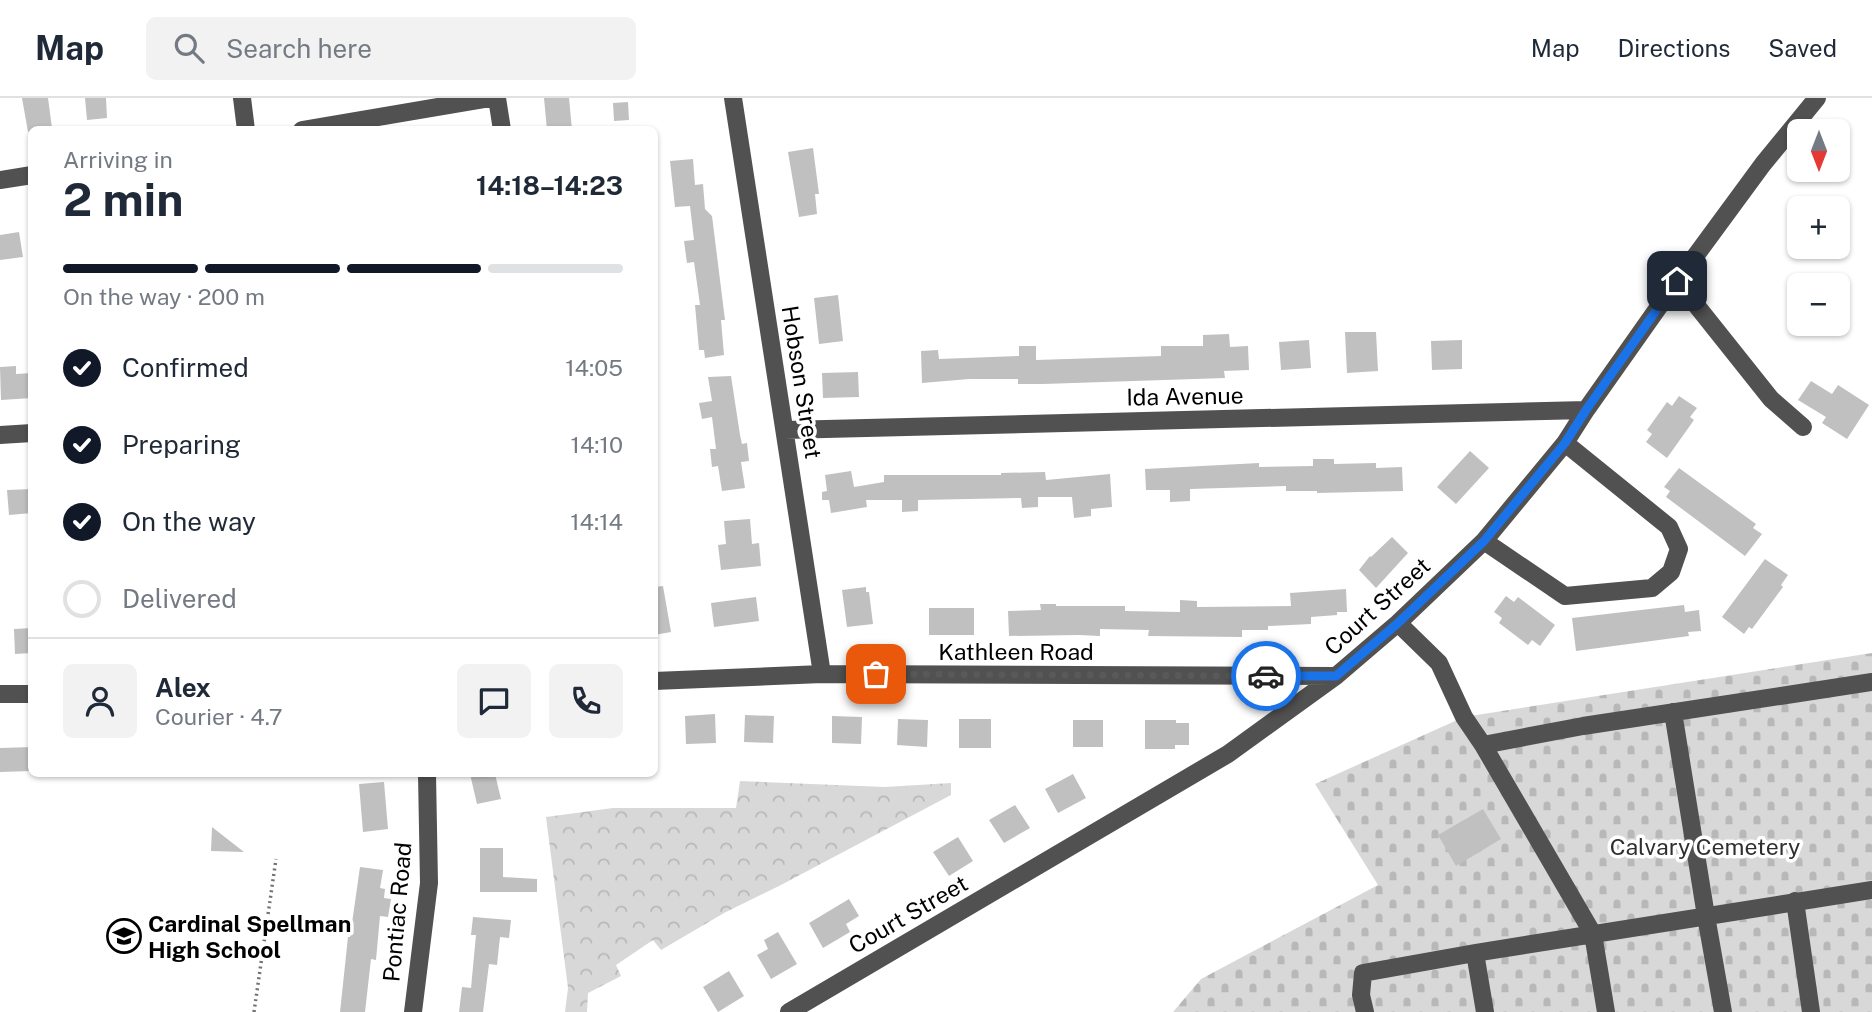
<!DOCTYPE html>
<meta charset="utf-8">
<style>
:root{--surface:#fff;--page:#f2f2f3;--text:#1f2937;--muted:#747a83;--line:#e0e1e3;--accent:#111827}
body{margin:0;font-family:"Public Sans",sans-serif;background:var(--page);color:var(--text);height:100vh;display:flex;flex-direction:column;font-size:26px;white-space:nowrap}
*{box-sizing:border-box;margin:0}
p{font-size:23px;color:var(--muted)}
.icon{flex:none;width:38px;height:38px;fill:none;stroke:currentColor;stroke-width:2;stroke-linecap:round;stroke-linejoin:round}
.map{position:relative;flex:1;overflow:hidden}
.side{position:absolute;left:28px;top:28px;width:630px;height:651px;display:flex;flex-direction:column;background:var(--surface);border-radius:10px;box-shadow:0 2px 5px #0004}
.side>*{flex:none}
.needle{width:46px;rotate:180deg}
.tools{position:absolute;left:1787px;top:21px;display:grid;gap:14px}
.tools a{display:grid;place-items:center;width:63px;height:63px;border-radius:10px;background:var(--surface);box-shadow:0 2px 5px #0004;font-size:35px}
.pin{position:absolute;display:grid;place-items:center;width:60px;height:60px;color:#fff;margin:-30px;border-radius:14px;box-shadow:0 4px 10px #0006}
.courier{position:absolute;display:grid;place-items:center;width:70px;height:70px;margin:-35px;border:5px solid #1a73e8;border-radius:50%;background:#fff;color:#222;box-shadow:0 2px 9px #0007}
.summary em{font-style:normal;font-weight:700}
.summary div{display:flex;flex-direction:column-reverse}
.summary{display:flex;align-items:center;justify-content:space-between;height:119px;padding:0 35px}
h1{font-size:46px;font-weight:700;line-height:52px}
.bar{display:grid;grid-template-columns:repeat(4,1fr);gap:10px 7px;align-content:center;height:84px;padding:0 35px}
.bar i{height:9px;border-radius:5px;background:var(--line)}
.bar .active{background:var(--accent)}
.bar p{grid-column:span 4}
.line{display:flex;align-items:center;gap:18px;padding:0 35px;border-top:2px solid var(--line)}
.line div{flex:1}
.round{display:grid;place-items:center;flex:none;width:74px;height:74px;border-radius:10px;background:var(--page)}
ol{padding:0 35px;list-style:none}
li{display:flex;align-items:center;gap:21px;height:77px}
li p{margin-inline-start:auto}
li .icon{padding:7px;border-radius:50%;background:var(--accent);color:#fff;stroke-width:4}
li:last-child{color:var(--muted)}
li i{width:38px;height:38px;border:4px solid var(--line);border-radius:50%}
header{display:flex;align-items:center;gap:42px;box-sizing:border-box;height:98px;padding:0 35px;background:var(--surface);border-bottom:2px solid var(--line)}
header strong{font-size:33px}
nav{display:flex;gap:38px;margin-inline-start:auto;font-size:24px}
.search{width:490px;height:63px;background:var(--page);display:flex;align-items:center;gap:18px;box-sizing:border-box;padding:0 24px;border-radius:10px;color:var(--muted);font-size:26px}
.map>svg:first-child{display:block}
.forest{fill:url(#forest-crowns)}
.cemetery{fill:url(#cemetery-stones)}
.building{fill:#c0c0c0}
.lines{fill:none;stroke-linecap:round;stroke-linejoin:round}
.path{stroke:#737373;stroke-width:3.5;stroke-dasharray:2 3.5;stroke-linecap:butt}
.minor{stroke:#515151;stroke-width:18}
.done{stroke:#595959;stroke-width:7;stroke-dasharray:0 12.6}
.route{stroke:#1a73e8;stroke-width:9}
.labels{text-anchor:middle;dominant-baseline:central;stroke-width:7;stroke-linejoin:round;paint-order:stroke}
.street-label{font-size:23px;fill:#000;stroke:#fff}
.park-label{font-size:23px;fill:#2f2f2f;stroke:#fff}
.poi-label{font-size:23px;font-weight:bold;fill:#000;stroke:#fff;text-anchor:start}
</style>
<header>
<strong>Map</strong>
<div class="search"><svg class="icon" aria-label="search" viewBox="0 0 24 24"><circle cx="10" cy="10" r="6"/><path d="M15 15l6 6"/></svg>Search here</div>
<nav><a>Map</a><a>Directions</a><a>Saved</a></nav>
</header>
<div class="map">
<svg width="1872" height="914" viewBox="0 0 1872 914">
<defs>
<pattern id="forest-crowns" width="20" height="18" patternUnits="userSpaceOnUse" patternTransform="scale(1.75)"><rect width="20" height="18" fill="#d8d8d8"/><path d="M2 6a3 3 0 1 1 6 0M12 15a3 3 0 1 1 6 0" fill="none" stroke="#b8b8b8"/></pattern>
<pattern id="cemetery-stones" width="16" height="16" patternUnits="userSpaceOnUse" patternTransform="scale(1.75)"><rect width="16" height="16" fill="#d8d8d8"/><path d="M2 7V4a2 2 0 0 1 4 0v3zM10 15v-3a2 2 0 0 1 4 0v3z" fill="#b8b8b8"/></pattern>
</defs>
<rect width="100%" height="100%" fill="#fff"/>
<!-- forest -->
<path class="forest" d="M 740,683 L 885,689 L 951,685 L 951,697 L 779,788 L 724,815 L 661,852 L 653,842 L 616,867 L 621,878 L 588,895 L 587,914 L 565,914 L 568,890 L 546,719 L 613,710 L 736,710 Z"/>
<!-- cemetery -->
<path class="cemetery" d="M 1872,555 L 1872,914 L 1173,914 L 1201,881 L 1378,787 L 1315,686 L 1464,619 Z"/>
<!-- building -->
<path class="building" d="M 22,0 L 48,0 L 52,30 L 32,32 L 28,34 Z
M 85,0 L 106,0 L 107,20 L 87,22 Z
M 544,0 L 569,0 L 572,32 L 547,32 Z
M 628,4 L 629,22 L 614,23 L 613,5 Z
M 813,50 L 819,96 L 815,96 L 817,116 L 799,119 L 788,54 Z
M 693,61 L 695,87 L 703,86 L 705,111 L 712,118 L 725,222 L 721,222 L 724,257 L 705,260 L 704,252 L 699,252 L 695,207 L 700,207 L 694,164 L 687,165 L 684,143 L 694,142 L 690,108 L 675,109 L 670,63 Z
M 19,134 L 23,159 L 0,162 L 0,137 Z
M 838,197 L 843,243 L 819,246 L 814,200 Z
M 1345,234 L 1376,234 L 1378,273 L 1347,275 Z
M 1229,236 L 1230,249 L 1248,248 L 1249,272 L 1224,273 L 1225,280 L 1043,286 L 1018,286 L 1018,281 L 969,281 L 922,285 L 921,253 L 938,252 L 939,261 L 1019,258 L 1019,248 L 1036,248 L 1036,262 L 1161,258 L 1161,248 L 1203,248 L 1203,237 Z
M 1309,242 L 1311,270 L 1281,272 L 1279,244 Z
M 1462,242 L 1462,271 L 1432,272 L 1431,243 Z
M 16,268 L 16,276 L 32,275 L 32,300 L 1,302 L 0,269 Z
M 858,274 L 859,299 L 823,300 L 822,275 Z
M 731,278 L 740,337 L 742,346 L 747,345 L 749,363 L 741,364 L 745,390 L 722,393 L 718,368 L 712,369 L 710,351 L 716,351 L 712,319 L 702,321 L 699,305 L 712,303 L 708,279 Z
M 1811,283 L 1832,296 L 1838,287 L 1869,307 L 1847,341 L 1822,325 L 1826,319 L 1798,302 Z
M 1679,298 L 1697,310 L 1690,319 L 1694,322 L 1667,360 L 1646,344 L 1652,336 L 1647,332 L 1667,304 L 1672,308 Z
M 1470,353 L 1489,370 L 1456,406 L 1437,389 Z
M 1313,361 L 1334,361 L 1334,366 L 1376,365 L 1376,370 L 1402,369 L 1403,393 L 1317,395 L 1317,393 L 1286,393 L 1286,388 L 1190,391 L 1190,403 L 1170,404 L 1170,392 L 1146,392 L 1145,371 L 1259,365 L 1259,369 L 1313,368 Z
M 1679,370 L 1756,426 L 1753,430 L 1762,436 L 1745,458 L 1666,399 L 1670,393 L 1664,389 Z
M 851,373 L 854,389 L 884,384 L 884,377 L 1001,377 L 1001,375 L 1045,374 L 1046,382 L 1110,376 L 1112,409 L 1091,411 L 1091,418 L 1074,420 L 1072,399 L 1038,399 L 1038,409 L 1022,410 L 1021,400 L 918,402 L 918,413 L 902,414 L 902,402 L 866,402 L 867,409 L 831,415 L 829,402 L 822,402 L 822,394 L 827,393 L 825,377 Z
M 32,391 L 32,415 L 9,417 L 7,392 Z
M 750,421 L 752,446 L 759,445 L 761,468 L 721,472 L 718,447 L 726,446 L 724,423 Z
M 1392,439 L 1408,455 L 1376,490 L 1359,472 L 1370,458 L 1371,459 Z
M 1765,461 L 1788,477 L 1781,487 L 1783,489 L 1752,531 L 1749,529 L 1744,536 L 1722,519 Z
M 663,488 L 671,534 L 654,537 L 654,489 Z
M 866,489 L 866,494 L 869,494 L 873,526 L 847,529 L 842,492 Z
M 1346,491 L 1347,514 L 1337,514 L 1337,517 L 1311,519 L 1311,526 L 1268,528 L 1268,532 L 1242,532 L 1242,539 L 1148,538 L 1149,532 L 1100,531 L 1100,538 L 1079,537 L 1009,538 L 1008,513 L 1041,512 L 1040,506 L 1056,506 L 1056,508 L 1125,508 L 1125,513 L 1180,514 L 1180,502 L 1197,503 L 1197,509 L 1291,508 L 1290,495 Z
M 1506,498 L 1514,504 L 1518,499 L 1555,527 L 1540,548 L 1532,542 L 1528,547 L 1499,525 L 1502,520 L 1494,514 Z
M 756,499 L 759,523 L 714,529 L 711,505 Z
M 1684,507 L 1685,514 L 1699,512 L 1701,533 L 1688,534 L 1689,538 L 1576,553 L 1572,520 Z
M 929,510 L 974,510 L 974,537 L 929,537 Z
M 32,530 L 32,555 L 15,556 L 14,531 Z
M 715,616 L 716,645 L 686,646 L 685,618 Z
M 745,617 L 774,618 L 773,645 L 744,644 Z
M 832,618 L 862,619 L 861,646 L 832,645 Z
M 898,621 L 928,622 L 927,649 L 897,647 Z
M 959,621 L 991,621 L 991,650 L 959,650 Z
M 1073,622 L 1103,622 L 1103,649 L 1073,649 Z
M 1145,622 L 1176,622 L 1176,625 L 1189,625 L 1189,647 L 1175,647 L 1175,651 L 1145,651 Z
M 32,649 L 32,673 L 0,674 L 0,650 Z
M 470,676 L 495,676 L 501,701 L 477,706 Z
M 1073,676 L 1086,700 L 1058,715 L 1045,691 Z
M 384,684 L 388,731 L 363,734 L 359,686 Z
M 1015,707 L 1030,730 L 1004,745 L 989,722 Z
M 1483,711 L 1501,741 L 1456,768 L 1438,737 Z
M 212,729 L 244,754 L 211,753 Z
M 958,739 L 973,763 L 949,778 L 933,754 Z
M 480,750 L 503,750 L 503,779 L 537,781 L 537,794 L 480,794 Z
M 360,769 L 383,772 L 380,790 L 385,791 L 384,800 L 391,801 L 388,819 L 380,818 L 376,862 L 371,861 L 365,914 L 340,914 L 348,839 L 350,839 Z
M 849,801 L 859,818 L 846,826 L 850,834 L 823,850 L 809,825 Z
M 473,819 L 511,822 L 509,840 L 500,839 L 497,867 L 489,866 L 483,914 L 459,914 L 462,889 L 471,890 L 476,837 L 471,837 Z
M 778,834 L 797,866 L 771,881 L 757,857 L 768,851 L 764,842 Z
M 729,873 L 744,898 L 718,914 L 703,889 Z"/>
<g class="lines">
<!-- path -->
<path class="path" d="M 254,914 L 276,761"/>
<!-- minor -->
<path class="minor" d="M 242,0 L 246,32
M 497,0 L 502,32
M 733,0 L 822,576
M 302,32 L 491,0
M 0,82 L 32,77
M 1677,183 L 1771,301 L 1803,329
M 785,332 L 1586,312
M 0,337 L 32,335
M 1484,443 L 1565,498 L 1652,490 L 1671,474 L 1679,451 L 1669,429 L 1565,345
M 1398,525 L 1439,565 L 1464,619 L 1483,647 L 1593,836 L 1606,914
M 654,583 L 822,576 L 1336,578
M 0,596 L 32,596
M 1673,614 L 1706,818 L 1723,914
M 1483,647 L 1583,628 L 1872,584
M 1795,803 L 1811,914
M 1475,855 L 1485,914
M 413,914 L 429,785 L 427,676
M 789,914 L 1228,656 L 1336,578 L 1398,525 L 1484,443 L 1565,345 L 1586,312 L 1677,183 L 1763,66 L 1817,0
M 1365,914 L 1361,897 L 1363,875 L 1475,855 L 1872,792"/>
</g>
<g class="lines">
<!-- done -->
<path class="done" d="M 876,576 L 1266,578"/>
<!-- route -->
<path class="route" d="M 1266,578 L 1336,578 L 1398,525 L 1484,443 L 1565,345 L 1586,312 L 1677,183"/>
</g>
<!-- icons -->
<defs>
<g id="school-ring" transform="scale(1.75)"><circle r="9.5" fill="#fff" stroke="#000" stroke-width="1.5"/><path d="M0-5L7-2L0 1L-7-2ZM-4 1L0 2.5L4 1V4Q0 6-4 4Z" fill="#000"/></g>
</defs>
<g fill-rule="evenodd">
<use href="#school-ring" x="124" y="838"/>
</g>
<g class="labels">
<!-- street labels -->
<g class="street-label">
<text transform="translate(802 284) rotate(81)">Hobson Street</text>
<text transform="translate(1185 298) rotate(-1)">Ida Avenue</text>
<text transform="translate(1377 508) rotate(-42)">Court Street</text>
<text x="1016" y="553">Kathleen Road</text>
<text transform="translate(397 814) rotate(-85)">Pontiac Road</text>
<text transform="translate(908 816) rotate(-30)">Court Street</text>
</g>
<!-- park labels -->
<g class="park-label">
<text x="1705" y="748">Calvary Cemetery</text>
</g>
<!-- poi labels -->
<g class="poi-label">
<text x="148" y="825">Cardinal Spellman<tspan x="148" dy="26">High School</tspan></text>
</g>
</g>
</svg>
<div class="tools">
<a><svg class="needle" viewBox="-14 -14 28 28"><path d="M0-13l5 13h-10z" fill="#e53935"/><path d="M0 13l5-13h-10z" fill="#747a83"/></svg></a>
<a>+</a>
<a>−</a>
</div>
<div class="pin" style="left:876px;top:576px;background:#ea580c"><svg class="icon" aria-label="bag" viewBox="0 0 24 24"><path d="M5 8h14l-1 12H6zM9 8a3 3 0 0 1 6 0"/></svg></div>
<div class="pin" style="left:1677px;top:183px;background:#1f2937"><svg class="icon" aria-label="home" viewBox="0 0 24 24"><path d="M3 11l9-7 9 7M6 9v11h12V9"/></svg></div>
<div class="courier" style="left:1266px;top:578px"><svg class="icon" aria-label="car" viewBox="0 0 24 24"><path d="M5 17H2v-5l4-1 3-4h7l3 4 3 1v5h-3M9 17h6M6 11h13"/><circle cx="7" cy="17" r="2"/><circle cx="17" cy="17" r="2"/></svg></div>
<section class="side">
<div class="summary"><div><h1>2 min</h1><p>Arriving in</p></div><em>14:18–14:23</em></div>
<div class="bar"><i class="active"></i><i class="active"></i><i class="active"></i><i></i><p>On the way · 200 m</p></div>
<ol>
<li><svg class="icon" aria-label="check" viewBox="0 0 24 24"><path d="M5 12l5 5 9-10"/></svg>Confirmed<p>14:05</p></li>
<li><svg class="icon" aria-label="check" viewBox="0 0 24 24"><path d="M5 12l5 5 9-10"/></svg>Preparing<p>14:10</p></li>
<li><svg class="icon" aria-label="check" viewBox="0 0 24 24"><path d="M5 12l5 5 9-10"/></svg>On the way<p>14:14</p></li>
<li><i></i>Delivered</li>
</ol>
<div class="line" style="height:126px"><a class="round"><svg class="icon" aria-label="person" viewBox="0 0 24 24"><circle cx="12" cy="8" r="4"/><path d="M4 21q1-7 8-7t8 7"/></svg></a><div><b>Alex</b><p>Courier · 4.7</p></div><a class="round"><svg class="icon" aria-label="chat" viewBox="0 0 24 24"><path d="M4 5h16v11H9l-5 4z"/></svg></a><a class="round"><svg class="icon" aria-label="phone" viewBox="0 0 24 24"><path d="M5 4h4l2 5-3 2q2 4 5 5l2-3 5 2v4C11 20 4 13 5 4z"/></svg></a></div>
</section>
</div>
